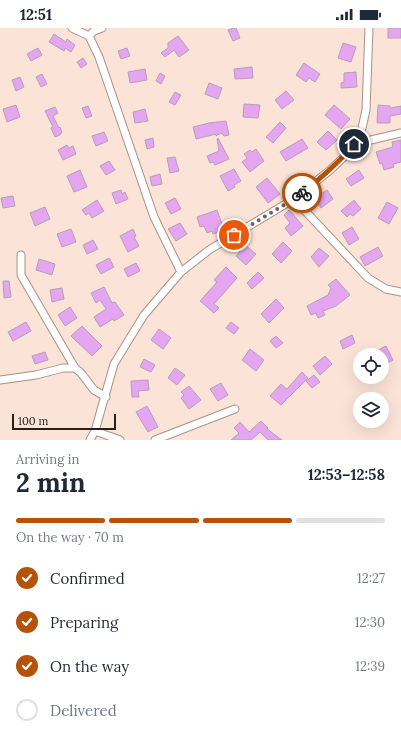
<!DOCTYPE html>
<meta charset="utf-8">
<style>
:root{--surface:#fff;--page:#f2f2f3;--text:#1f2937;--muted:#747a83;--line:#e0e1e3;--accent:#b45309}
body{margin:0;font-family:Lora,serif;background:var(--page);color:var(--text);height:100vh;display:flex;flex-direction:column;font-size:15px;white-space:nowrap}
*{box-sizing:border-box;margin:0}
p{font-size:13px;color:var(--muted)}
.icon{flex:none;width:22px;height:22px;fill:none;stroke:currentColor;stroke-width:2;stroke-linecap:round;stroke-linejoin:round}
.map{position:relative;height:412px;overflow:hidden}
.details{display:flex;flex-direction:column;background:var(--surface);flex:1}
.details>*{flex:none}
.buttons{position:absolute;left:353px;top:320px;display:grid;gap:8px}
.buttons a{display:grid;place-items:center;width:36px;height:36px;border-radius:50%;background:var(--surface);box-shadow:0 4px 16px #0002;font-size:20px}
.scale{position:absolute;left:12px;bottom:10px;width:104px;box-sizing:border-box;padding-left:4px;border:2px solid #291f1a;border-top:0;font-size:11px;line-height:14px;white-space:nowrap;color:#291f1a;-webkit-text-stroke:3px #fbe3d8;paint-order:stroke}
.pin{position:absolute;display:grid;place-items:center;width:34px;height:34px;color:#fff;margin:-17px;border:2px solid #fff;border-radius:50%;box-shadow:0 1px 4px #0007}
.courier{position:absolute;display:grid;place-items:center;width:40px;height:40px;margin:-20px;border:3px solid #b45309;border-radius:50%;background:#fff;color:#222;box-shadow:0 1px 5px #0007}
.headline em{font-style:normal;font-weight:700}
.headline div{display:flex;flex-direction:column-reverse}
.headline{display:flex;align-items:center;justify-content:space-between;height:68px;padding:0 16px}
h1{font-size:26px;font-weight:700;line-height:30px}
.bar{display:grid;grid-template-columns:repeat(4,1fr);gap:6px 4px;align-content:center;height:48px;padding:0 16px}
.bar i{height:5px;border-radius:3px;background:var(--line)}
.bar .active{background:var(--accent)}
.bar p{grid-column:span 4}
ol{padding:0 16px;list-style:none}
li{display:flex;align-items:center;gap:12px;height:44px}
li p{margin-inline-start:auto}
li .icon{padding:4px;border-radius:50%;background:var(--accent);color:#fff;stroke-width:4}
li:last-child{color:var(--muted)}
li i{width:22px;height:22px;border:2px solid var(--line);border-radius:50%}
.status{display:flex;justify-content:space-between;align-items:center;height:28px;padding:0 20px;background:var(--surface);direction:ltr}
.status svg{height:11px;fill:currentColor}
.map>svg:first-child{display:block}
.building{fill:#e4a5f1;stroke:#b4a1b7}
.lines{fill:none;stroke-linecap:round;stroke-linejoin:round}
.street-casing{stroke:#ab9083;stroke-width:9}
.street{stroke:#fff;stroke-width:7}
.done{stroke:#72645c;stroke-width:4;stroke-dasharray:0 7.2}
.route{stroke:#b45309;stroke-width:5}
</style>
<div class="status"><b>12:51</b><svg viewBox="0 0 49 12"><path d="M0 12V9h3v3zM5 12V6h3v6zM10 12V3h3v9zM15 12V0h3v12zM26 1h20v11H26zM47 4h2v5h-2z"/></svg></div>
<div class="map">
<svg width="401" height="412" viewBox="0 0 401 412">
<rect width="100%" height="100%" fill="#fbe3d8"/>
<!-- building -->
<path class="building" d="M 234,0 L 236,0 L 240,10 L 233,13 L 228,2 Z
M 388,0 L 401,0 L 401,10 L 388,10 Z
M 54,6 L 66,14 L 67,11 L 75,17 L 71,24 L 65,20 L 64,23 L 49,14 Z
M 178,8 L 189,22 L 179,29 L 174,22 L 165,29 L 161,25 L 168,20 L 168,15 Z
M 343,15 L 356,19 L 351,34 L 338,30 Z
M 38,20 L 42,27 L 31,33 L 27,26 Z
M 127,20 L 130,28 L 121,31 L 118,23 Z
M 83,30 L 87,36 L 81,40 L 77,34 Z
M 304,35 L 320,46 L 315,54 L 309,50 L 306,54 L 296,47 Z
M 252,39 L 253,50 L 235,51 L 234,41 Z
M 145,41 L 147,52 L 130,55 L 128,44 Z
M 356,44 L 357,59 L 341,60 L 341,55 L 344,54 L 344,45 Z
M 160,45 L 165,48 L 161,56 L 156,53 Z
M 42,46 L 47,56 L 41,59 L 36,49 Z
M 20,49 L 24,59 L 16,63 L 12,52 Z
M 209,55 L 222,60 L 218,71 L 205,66 Z
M 286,63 L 294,72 L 282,81 L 275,72 Z
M 175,64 L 181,67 L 175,77 L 169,74 Z
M 244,76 L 260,77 L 258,90 L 243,89 Z
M 16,77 L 20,89 L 7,94 L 3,81 Z
M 334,77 L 350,91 L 341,101 L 325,87 Z
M 378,77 L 390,78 L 390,80 L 401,78 L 401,86 L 390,88 L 390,95 L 377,95 Z
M 88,78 L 92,88 L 86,90 L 82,80 Z
M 55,79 L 58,85 L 53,88 L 59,100 L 60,99 L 62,104 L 60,107 L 55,109 L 51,100 L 53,99 L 45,83 Z
M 145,81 L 148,93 L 135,95 L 133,84 Z
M 226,93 L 229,107 L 224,108 L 221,105 L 216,108 L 216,106 L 196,111 L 193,99 L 209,95 Z
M 280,94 L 286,100 L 273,115 L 266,109 Z
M 328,103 L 337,112 L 326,122 L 317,114 Z
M 104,104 L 108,113 L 96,118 L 92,108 Z
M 153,110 L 154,119 L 147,121 L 145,112 Z
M 218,110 L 229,131 L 215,137 L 213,134 L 210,135 L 207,128 L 219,123 L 217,111 Z
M 302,111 L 308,120 L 286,133 L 280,124 Z
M 401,112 L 401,134 L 393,136 L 394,139 L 384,142 L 382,135 L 380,136 L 376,124 L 393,119 L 392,114 Z
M 67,117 L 69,120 L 73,118 L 76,126 L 63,132 L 58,122 Z
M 256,121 L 264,133 L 250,144 L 242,134 L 247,130 L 244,126 L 250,122 L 252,124 Z
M 175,129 L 179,143 L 170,145 L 167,130 Z
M 109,133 L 115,142 L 106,147 L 100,138 Z
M 234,141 L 241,153 L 234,157 L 235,159 L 228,163 L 220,148 Z
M 80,142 L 87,159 L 74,164 L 67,148 Z
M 359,142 L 364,150 L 351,158 L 346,151 Z
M 160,146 L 162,156 L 152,158 L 150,149 Z
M 267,150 L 280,166 L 268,175 L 256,159 Z
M 121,162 L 122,166 L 125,164 L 128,171 L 116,176 L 112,165 Z
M 327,162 L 333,171 L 321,180 L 314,171 Z
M 13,168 L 15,178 L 3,180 L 1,170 Z
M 175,170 L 181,181 L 171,186 L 165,175 Z
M 97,172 L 104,183 L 92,190 L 89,185 L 86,187 L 82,182 Z
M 354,172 L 361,181 L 353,188 L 350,186 L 347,189 L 341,183 Z
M 387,174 L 398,180 L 389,196 L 378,190 Z
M 45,179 L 50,191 L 35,198 L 30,185 Z
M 217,182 L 224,202 L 213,206 L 212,203 L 207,205 L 204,198 L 200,199 L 197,189 Z
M 289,182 L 303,198 L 291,208 L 285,200 L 290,195 L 284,187 Z
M 180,195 L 187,206 L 176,213 L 168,201 Z
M 352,199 L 359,211 L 349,217 L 342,205 Z
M 71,201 L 76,214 L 62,219 L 57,206 Z
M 133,201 L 136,208 L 134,209 L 139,218 L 128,224 L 120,208 Z
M 93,212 L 98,221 L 87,226 L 83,217 Z
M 283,214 L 292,223 L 281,235 L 272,226 Z
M 245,217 L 256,226 L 246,237 L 236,228 Z
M 378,219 L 383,228 L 365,238 L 360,229 Z
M 319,220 L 329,228 L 319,239 L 311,229 Z
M 109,230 L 114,239 L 101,246 L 96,237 Z
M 39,231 L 55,236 L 52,247 L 36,242 Z
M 136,235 L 140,243 L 128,249 L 124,241 Z
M 226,239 L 237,250 L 214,276 L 219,280 L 214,285 L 200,273 L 217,254 L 214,252 Z
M 258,244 L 264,250 L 252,261 L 247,255 Z
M 336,251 L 350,267 L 336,278 L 323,283 L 325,287 L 318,290 L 316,285 L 311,287 L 307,278 L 328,267 L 331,260 L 328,257 Z
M 3,253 L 9,253 L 11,269 L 4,270 Z
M 104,259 L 112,275 L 115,274 L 124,287 L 114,293 L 113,291 L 100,299 L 94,289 L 106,281 L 100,272 L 96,275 L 91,265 Z
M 62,260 L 64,271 L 52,274 L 50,262 Z
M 276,271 L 284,280 L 269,295 L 261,286 Z
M 70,279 L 77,290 L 65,298 L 58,287 Z
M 26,294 L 31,303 L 13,313 L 8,304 Z
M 231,294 L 239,300 L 234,306 L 226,300 Z
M 82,298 L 102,318 L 92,328 L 71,308 Z
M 159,301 L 171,310 L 163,321 L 151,312 Z
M 352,307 L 355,315 L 343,321 L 340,313 Z
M 276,308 L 283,315 L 276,320 L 270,313 Z
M 386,318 L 393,332 L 382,338 L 382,327 L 369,327 Z
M 250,321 L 264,332 L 256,343 L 242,332 Z
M 45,324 L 48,332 L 35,336 L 32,328 Z
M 325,328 L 332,336 L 320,347 L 313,338 Z
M 144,331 L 155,337 L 151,344 L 140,339 Z
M 175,340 L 185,347 L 177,357 L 168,350 Z
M 302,344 L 308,350 L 281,377 L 270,368 L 281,356 L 287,361 Z
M 314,347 L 320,354 L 312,360 L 306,353 Z
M 148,352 L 149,362 L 138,363 L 139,369 L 132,369 L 131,353 Z
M 221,355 L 228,367 L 218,373 L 210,361 Z
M 189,358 L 201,372 L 189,381 L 181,370 L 184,367 L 181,364 Z
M 147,378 L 158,399 L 148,404 L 136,384 Z
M 261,393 L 268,400 L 267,401 L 282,412 L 268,412 L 260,404 L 251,412 L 231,412 L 239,405 L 234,400 L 240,394 L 249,404 Z"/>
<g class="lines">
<!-- street casing -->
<g class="street-casing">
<path id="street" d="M 72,0 L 89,8 L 99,29 L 154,189 L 181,244
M 89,8 L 94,3 L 102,0
M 354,116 L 401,105
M 294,171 L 368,250 L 386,261 L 401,264
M 21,227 L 21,247 L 75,340
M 0,352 L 36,347 L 63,340 L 75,340 L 81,345 L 94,362 L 106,369
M 95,403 L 120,412
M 90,412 L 95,403 L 114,336 L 144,287 L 181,244 L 209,222 L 294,171 L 329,143 L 344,129 L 354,116 L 362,100 L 366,82 L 369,0
M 155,412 L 235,381"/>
</g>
<!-- street -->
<use href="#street" class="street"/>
</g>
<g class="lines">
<!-- done -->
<path class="done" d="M 234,207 L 294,171 L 302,165"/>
<!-- route -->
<path class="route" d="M 302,165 C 321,150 339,135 354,116"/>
</g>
</svg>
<div class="buttons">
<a><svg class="icon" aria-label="locate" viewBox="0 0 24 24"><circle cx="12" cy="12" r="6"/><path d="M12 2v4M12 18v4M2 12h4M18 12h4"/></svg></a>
<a><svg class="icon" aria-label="layers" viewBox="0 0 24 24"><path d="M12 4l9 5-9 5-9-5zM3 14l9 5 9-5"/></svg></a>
</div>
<div class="scale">100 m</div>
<div class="pin" style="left:234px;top:207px;background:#ea580c"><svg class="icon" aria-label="bag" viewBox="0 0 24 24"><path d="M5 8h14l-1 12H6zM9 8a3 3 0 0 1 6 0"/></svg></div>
<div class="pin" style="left:354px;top:116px;background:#1f2937"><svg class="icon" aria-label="home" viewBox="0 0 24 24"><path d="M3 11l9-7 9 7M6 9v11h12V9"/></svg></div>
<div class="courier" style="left:302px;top:165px"><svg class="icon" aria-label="bike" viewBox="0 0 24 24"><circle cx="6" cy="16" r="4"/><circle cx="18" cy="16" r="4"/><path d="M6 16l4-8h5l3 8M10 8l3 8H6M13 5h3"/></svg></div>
</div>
<section class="details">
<div class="headline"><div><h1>2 min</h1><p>Arriving in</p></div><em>12:53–12:58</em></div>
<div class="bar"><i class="active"></i><i class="active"></i><i class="active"></i><i></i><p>On the way · 70 m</p></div>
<ol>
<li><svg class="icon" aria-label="check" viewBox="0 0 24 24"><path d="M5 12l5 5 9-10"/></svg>Confirmed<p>12:27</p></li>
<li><svg class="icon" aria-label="check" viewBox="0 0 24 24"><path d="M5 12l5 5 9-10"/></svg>Preparing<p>12:30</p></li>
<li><svg class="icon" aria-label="check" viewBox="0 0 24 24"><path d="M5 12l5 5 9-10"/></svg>On the way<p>12:39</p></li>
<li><i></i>Delivered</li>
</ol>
</section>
